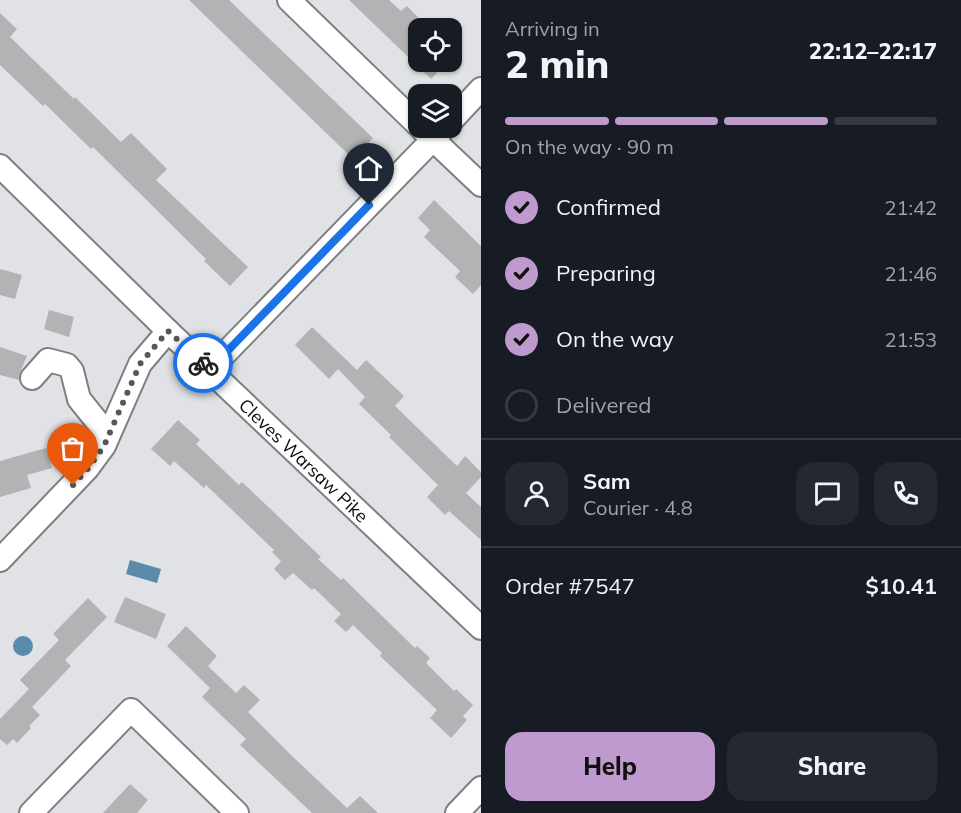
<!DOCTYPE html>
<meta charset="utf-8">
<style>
:root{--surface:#171b24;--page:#242831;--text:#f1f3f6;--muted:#9ea1a6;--line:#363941;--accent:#bf9ace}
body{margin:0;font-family:Mulish,sans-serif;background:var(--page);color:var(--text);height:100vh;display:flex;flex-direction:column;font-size:22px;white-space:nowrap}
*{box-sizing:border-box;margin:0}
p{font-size:20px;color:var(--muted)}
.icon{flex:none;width:33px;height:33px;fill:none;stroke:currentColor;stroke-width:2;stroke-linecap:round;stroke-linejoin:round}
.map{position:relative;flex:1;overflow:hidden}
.details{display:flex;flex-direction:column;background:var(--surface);width:480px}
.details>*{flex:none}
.tools{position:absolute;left:408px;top:18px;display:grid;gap:12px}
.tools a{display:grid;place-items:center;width:54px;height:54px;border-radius:12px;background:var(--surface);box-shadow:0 2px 4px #0004;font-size:30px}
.pin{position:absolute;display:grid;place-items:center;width:51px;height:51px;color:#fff;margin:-62px -26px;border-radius:50% 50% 50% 0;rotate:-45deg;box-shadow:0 0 6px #0007}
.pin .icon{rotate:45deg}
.courier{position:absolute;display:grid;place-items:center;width:60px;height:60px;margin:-30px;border:4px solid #1a73e8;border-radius:50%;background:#fff;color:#222;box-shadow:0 2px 8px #0007}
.head em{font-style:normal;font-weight:800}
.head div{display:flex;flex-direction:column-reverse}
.head{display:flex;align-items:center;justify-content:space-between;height:102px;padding:0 24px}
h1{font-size:39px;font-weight:800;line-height:45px}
.bar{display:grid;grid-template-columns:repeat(4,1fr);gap:9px 6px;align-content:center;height:72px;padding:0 24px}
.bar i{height:8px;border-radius:4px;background:var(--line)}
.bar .on{background:var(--accent)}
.bar p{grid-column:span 4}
.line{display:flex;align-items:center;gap:15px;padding:0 24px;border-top:2px solid var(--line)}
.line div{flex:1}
.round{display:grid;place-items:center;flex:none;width:63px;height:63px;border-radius:18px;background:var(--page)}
ol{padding:0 24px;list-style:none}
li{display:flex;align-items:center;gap:18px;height:66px}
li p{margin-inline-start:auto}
li .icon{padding:6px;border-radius:50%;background:var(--accent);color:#111;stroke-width:4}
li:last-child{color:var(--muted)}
li i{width:33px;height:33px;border:3px solid var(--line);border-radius:50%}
.cta{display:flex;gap:12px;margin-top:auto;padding:12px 24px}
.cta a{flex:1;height:69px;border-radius:18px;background:var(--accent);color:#111;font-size:24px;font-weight:800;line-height:69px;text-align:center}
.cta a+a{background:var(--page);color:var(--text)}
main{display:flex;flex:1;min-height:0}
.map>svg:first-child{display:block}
.water{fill:#5a8bab}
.building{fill:#b3b3b6}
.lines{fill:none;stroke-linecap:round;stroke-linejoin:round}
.minor-casing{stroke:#7e7f82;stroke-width:26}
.minor{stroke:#fff;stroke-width:22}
.done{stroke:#575759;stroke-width:6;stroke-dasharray:0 10.8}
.route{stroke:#1a73e8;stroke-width:8}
.labels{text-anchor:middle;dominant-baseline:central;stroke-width:4.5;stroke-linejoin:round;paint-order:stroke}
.street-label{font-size:18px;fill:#0c0c0d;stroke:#fff}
</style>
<main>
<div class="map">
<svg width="481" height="813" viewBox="0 0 481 813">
<rect width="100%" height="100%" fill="#e1e2e5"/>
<!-- water -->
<path class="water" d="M 130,560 L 161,569 L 157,583 L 126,574 Z
M13 646a10 10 0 1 1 20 0a10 10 0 1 1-20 0Z"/>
<!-- building -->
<path class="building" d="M 189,0 L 229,0 L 373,138 L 353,159 Z
M 349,0 L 389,0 L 401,11 L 407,6 L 418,17 L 418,62 L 447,62 L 431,79 Z
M 0,13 L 17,29 L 10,37 L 74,99 L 75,97 L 121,142 L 131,133 L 167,169 L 156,180 L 248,267 L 230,286 L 204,261 L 206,259 L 93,147 L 91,149 L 45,104 L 43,106 L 0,65 Z
M 434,200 L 481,246 L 481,285 L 473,294 L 455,277 L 460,271 L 424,237 L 430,230 L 418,218 Z
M 0,269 L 22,275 L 15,299 L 0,295 Z
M 49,310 L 74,317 L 69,337 L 44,329 Z
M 312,327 L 357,370 L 366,360 L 404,396 L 395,406 L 457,466 L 465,456 L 481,472 L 481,477 L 466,493 L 481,507 L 481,540 L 449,511 L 445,515 L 427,497 L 438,485 L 389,437 L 391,435 L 359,404 L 365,397 L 338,369 L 329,379 L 295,345 Z
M 0,347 L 27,356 L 19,375 L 19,380 L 0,375 Z
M 178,420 L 200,440 L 196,444 L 239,485 L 242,482 L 321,557 L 318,559 L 341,580 L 343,578 L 415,648 L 417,646 L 430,658 L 426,663 L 454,691 L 456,689 L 473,705 L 463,716 L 467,720 L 451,738 L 430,718 L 437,710 L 380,656 L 382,653 L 353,625 L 346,632 L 334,621 L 341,614 L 314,588 L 312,590 L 293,573 L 285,580 L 274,569 L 281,561 L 272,552 L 274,550 L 206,485 L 204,488 L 174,461 L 170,466 L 151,449 Z
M 46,448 L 52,468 L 27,475 L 31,488 L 0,497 L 0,461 Z
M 125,597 L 166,614 L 156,639 L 114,622 Z
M 88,598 L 107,617 L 65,660 L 71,666 L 32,707 L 40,715 L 29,726 L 31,728 L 17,743 L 13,739 L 7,745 L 0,739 L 0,719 L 29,689 L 20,680 L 59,640 L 53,634 Z
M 186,626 L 217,656 L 208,666 L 236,693 L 244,685 L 260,700 L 248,712 L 291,755 L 347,808 L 360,796 L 378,813 L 312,813 L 240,745 L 246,739 L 202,697 L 210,688 L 167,646 Z
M 130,784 L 148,800 L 137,813 L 103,813 Z"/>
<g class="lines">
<!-- minor casing -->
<g class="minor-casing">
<g id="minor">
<path d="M 289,0 L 418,125"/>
<path d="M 452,120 L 481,89"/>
<path d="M 422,129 L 481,185"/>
<path id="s1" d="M 0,166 L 168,331 L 481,628"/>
<path d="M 210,369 L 444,128"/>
<path d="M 32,378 L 48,360 L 67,365 L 72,371 L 79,399 L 108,435"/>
<path d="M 0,560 L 87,469 L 104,446 L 140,364 L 168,331"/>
<path d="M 31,813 L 131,710 L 237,813"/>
<path d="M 457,813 L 481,788"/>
</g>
</g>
<!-- minor -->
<use href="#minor" class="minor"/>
</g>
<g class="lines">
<!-- done -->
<path class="done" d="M 73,485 L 87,470 L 104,446 L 140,364 L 168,331 L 203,363"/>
<!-- route -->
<path class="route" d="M 203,363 L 210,369 L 369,205"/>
</g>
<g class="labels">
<!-- street labels -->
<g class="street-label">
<text stroke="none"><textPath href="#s1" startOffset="423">Cleves Warsaw Pike</textPath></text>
</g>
</g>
</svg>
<div class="tools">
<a><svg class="icon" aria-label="locate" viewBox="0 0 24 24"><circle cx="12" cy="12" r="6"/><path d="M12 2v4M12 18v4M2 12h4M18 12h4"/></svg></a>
<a><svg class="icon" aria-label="layers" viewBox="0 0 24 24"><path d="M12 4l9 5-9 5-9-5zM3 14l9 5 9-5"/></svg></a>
</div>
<div class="pin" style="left:73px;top:485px;background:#ea580c"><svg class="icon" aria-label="bag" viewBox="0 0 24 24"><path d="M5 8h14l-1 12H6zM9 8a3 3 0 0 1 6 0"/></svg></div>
<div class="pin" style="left:369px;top:205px;background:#1f2937"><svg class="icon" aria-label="home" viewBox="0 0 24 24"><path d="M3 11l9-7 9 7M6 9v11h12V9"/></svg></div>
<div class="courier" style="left:203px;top:363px"><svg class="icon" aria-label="bike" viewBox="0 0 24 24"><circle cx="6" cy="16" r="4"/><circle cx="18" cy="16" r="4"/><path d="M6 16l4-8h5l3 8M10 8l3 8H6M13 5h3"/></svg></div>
</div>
<section class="details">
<div class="head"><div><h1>2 min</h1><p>Arriving in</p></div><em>22:12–22:17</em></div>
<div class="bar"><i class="on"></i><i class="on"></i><i class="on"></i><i></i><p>On the way · 90 m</p></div>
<ol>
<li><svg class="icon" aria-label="check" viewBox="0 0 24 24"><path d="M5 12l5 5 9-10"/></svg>Confirmed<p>21:42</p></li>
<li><svg class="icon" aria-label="check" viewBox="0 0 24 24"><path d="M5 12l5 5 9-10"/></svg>Preparing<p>21:46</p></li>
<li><svg class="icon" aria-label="check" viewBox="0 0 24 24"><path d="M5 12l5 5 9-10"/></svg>On the way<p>21:53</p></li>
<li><i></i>Delivered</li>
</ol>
<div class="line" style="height:108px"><a class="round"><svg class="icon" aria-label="person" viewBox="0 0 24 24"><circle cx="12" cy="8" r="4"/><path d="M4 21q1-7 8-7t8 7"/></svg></a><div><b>Sam</b><p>Courier · 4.8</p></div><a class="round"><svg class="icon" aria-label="chat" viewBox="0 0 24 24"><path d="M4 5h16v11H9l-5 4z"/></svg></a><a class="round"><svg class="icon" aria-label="phone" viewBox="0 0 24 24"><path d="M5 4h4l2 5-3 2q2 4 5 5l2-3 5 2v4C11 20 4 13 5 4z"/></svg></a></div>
<div class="line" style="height:78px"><div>Order #7547</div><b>$10.41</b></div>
<div class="cta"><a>Help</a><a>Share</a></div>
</section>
</main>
